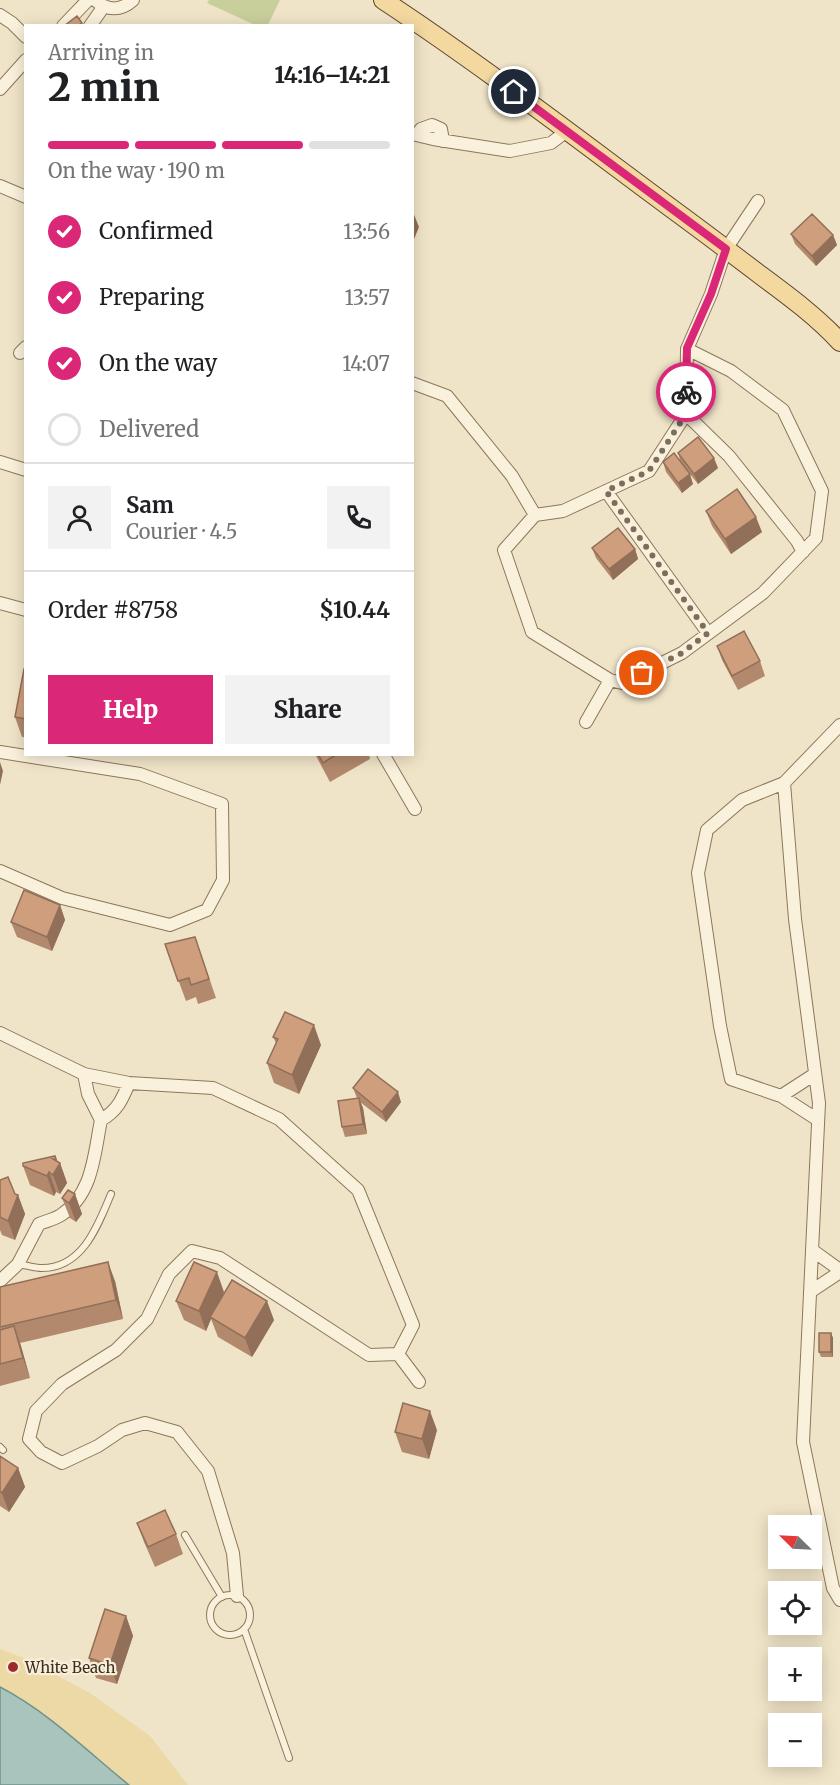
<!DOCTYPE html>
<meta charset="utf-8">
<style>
:root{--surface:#fff;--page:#f2f2f2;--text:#202124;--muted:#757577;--line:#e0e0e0;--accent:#db2777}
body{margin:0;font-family:Merriweather,serif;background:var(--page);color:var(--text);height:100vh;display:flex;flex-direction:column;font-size:22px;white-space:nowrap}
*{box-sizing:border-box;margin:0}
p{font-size:20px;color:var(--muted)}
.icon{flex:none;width:33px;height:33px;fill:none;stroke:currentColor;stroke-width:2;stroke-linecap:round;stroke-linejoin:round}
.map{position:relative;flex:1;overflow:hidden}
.drawer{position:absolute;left:24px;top:24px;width:390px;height:732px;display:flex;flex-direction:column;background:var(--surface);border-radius:0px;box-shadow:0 3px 15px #0003}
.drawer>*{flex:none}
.needle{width:39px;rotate:294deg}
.controls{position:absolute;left:768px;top:1515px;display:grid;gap:12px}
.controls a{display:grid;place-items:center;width:54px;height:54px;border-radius:0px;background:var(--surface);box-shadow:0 3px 15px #0003;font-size:30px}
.pin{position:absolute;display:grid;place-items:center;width:51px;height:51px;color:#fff;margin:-26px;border:3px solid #fff;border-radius:50%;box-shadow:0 2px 6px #0007}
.courier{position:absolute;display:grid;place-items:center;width:60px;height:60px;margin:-30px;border:4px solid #db2777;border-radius:50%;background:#fff;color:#222;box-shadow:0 2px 8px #0007}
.overview em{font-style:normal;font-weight:800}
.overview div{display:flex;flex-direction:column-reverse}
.overview{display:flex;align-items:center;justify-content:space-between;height:102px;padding:0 24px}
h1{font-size:39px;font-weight:800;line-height:45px}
.bar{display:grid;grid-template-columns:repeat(4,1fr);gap:9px 6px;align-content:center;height:72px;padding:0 24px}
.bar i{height:8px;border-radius:4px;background:var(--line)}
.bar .selected{background:var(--accent)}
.bar p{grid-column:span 4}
.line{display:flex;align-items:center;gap:15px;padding:0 24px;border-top:2px solid var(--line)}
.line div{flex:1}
.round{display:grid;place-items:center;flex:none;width:63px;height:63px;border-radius:0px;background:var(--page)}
ol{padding:0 24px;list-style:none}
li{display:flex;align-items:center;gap:18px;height:66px}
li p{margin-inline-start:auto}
li .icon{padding:6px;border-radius:50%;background:var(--accent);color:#fff;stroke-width:4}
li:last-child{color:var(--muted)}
li i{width:33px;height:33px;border:3px solid var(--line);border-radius:50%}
.primary-button{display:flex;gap:12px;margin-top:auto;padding:12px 24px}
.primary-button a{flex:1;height:69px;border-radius:0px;background:var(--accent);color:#fff;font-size:24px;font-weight:800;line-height:69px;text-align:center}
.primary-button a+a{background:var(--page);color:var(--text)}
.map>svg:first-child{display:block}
.green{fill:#c9cf9b}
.sand{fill:#ecd9a5}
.water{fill:#a9c4bc;stroke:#6f938a;stroke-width:1.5}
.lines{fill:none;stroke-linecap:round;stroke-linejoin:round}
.service-casing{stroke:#8d765c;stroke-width:8}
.minor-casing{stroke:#8d765c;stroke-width:14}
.primary-casing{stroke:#5b4430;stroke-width:20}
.service{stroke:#faf1dc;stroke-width:6}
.minor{stroke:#faf1dc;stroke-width:12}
.primary{stroke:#f3d9a0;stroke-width:18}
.wall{fill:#b2896c}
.shaded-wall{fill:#916f58}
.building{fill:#cf9f7d;stroke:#916f58;stroke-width:1.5}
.done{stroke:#7c6e5b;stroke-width:6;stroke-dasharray:0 10.8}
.route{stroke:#db2777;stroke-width:8}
.poi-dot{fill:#9e2a2b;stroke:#f7eed8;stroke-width:2}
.labels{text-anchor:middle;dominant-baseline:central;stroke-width:4.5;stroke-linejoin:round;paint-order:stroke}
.poi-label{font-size:15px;fill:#3d2e20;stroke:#f7eed8;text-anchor:start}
</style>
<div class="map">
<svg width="840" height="1785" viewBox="0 0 840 1785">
<rect width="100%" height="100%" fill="#f0e4c8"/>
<!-- green -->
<path class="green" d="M 209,0 L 280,0 L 268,25 L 255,25 L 207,3 Z"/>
<!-- sand -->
<path class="sand" d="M 0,1649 L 24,1658 L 90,1693 L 150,1736 L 188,1785 L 129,1785 L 20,1697 L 0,1687 Z"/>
<!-- water -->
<path class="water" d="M 0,1687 C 48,1712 87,1751 129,1785 L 0,1785 Z"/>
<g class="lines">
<!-- service casing -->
<g class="service-casing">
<path id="service" d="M 18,1264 C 26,1265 34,1268 42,1268 C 83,1268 98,1225 111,1194
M 0,1447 L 3,1450
M 185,1535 L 222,1597
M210 1615a20 20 0 1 1 40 0a20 20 0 1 1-40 0Z
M 244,1629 L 289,1758"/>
</g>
<!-- minor casing -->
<g class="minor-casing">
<path id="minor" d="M 95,0 C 107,11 121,11 133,0
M 0,15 L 12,23 L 26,37
M 63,26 L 88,0
M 90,26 L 104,6
M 0,89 L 26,60
M 412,134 L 433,139 L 510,151 L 551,143 L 567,131
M 416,135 L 421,129 L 432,125 L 441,129 L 443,141
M 0,186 L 26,197
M 687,349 L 731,371 L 783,410 L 822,491 L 816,538 L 763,593 L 682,653 L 622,683 L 610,680 L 532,632 L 504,550 L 535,515 L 563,511 L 649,471 L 686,414 L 687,349 L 711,294 L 726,249 L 758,201
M 20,353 L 26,347
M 412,383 L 447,396 L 512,476 L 535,515
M 686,414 L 729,456 L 797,541 L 803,552
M 0,462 L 26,470
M 606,491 L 708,633
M 0,603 L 26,610
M 586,722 L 610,680
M 0,752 L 140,774 L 222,804 L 223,880 L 207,910 L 170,925 L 62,898 L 0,871
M 383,754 L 415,809
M 784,783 L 795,919 L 819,1103 L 803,1442 L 833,1588 L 840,1600
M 0,1033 L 84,1074 L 129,1083 L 213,1088 L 279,1119 L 358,1190 L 413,1325 L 398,1354 L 369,1355 L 220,1258 L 192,1251 L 169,1274 L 147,1319 L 116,1350 L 62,1384 L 36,1411 L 29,1439 L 41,1452 L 62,1463 L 98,1446 L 122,1430 L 145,1423 L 177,1432 L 208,1471 L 233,1553 L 237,1596
M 84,1074 L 88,1094 L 101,1120 C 117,1111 122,1100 129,1083
M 815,1074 L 781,1096 L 818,1120
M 781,1096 L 731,1079 L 720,1026 L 698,873 L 707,830 L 742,800 L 784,783 L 840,725
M 812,1250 L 840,1270
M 0,1281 L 18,1264 L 39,1224 C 46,1221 55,1219 61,1215 C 93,1194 94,1155 101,1120
M 810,1292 L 840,1272
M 398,1354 L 419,1382"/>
</g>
<!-- primary casing -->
<g class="primary-casing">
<path id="primary" d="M 383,0 C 483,66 579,140 675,211 C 705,233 734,255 763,277 C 790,297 817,317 840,342"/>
</g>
<!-- service -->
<use href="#service" class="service"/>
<!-- minor -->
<use href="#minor" class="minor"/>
<!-- primary -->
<use href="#primary" class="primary"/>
</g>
<!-- wall -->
<path class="wall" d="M 791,234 L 833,235 L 837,245 L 816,266 L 795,244 Z
M 678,453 L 718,468 L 698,484 L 681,463 Z
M 663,462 L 693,484 L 682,493 L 666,472 Z
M 706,511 L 762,532 L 731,554 L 712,526 Z
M 592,548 L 635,549 L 638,559 L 613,580 L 596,558 Z
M 717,646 L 760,661 L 765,676 L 738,690 L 722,660 Z
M 26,670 L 26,737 L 22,737 L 15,717 Z
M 315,754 L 369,754 L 370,759 L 330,782 Z
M 60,905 L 65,920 L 52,951 L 17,937 L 11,922 Z
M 165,944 L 202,957 L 216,998 L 198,1004 L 196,997 L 186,1001 Z
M 273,1037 L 321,1045 L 299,1094 L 274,1083 L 267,1063 L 276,1043 Z
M 353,1088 L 401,1102 L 386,1122 L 360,1102 L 363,1108 L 367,1134 L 345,1137 L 342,1127 L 357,1098 Z
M 55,1156 L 58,1162 L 60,1163 L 67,1183 L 60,1194 L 56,1192 L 54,1196 L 30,1185 L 23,1166 Z
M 0,1180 L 15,1194 L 18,1195 L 25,1214 L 15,1240 L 2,1235 L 0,1230 Z
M 75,1194 L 82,1214 L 76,1222 L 70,1218 L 62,1198 Z
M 115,1281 L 123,1319 L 20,1343 L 30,1378 L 0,1386 L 0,1287 Z
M 224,1292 L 218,1304 L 274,1320 L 252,1357 L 218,1337 L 211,1319 L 206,1331 L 184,1320 L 176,1301 Z
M 831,1333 L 833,1338 L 833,1357 L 821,1357 L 819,1352 Z
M 437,1430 L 429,1459 L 402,1452 L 395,1432 Z
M 0,1456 L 18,1468 L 25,1487 L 9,1512 L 0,1506 Z
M 137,1523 L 176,1534 L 183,1554 L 155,1567 L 144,1542 Z
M 126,1616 L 133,1636 L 117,1684 L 96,1678 L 89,1658 Z"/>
<!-- shaded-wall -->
<path class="shaded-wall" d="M 413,212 L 419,227 L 412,244 L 412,214 Z
M 833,235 L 837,245 L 816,266 L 812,256 Z
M 714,458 L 718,468 L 698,484 L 694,474 Z
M 690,474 L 693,484 L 682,493 L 678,483 Z
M 756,517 L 762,532 L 731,554 L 725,539 Z
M 635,549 L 638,559 L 613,580 L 609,569 Z
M 0,762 L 3,771 L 0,785 Z
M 60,905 L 65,920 L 52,951 L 47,937 Z
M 314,1025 L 321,1045 L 299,1094 L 292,1075 Z
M 398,1092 L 401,1102 L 386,1122 L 382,1112 Z
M 359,1098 L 363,1108 L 367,1134 L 363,1124 Z
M 55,1156 L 59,1165 L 60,1163 L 67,1183 L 60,1194 L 53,1175 L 59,1165 Z
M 49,1172 L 56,1192 L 54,1196 L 47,1176 Z
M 75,1194 L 82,1214 L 76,1222 L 69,1203 Z
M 18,1195 L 25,1214 L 15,1240 L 8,1221 Z
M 108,1262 L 115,1281 L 123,1319 L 116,1300 Z
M 217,1272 L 224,1292 L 212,1318 L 210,1317 L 211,1319 L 206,1331 L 199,1311 Z
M 267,1301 L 274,1320 L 252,1357 L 245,1338 Z
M 14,1326 L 21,1346 L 30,1378 L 23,1358 Z
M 831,1333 L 833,1338 L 833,1357 L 831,1352 Z
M 430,1411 L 437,1430 L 429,1459 L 422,1439 Z
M 18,1468 L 25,1487 L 9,1512 L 2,1493 Z
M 126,1616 L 133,1636 L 117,1684 L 110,1665 Z"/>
<!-- building -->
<path class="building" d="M 77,16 L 82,23 L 78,26 L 64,26 Z
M 812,214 L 833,235 L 812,256 L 791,234 Z
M 698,437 L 714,458 L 694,474 L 678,453 Z
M 674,453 L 690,474 L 678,483 L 663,462 Z
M 737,489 L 756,517 L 725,539 L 706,511 Z
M 618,528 L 635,549 L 609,569 L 592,548 Z
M 744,631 L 760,661 L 732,676 L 717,646 Z
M 24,669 L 26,670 L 26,719 L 15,717 Z
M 318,754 L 337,754 L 323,763 Z
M 24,890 L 60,905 L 47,937 L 11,922 Z
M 195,937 L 209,979 L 191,985 L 189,978 L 178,981 L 165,944 Z
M 285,1012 L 314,1025 L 292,1075 L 267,1063 L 278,1039 L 273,1037 Z
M 368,1069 L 398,1092 L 382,1112 L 353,1088 Z
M 359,1098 L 363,1124 L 342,1127 L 338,1101 Z
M 55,1156 L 56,1159 L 53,1159 L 60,1163 L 53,1175 L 49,1172 L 47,1176 L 23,1166 L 23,1163 Z
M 8,1177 L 15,1194 L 18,1195 L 8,1221 L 0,1217 L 0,1180 Z
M 68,1190 L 75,1194 L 69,1203 L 62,1198 Z
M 108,1262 L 116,1300 L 0,1327 L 0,1287 Z
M 194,1262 L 217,1272 L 199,1311 L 176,1301 Z
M 232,1280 L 267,1301 L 245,1338 L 210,1317 Z
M 14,1326 L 23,1358 L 0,1364 L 0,1330 Z
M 819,1333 L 831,1333 L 831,1352 L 819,1352 Z
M 403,1403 L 430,1411 L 422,1439 L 395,1432 Z
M 0,1456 L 18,1468 L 2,1493 L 0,1491 Z
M 165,1510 L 176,1534 L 148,1547 L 137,1523 Z
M 105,1609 L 126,1616 L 110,1665 L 89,1658 Z"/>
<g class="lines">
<!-- done -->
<path class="done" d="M 642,673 L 682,653 L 708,633 L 606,491 L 649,471 L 686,414 L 686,392"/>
<!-- route -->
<path class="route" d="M 514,92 L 726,249 L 711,294 L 687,348 L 686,392"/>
</g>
<!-- markers -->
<circle class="poi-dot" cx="13" cy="1667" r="6"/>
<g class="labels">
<!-- poi labels -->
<g class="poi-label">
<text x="25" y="1667">White Beach</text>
</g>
</g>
</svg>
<div class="controls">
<a><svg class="needle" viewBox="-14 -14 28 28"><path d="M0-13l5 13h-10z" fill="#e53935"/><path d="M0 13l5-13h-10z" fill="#757577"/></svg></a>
<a><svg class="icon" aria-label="locate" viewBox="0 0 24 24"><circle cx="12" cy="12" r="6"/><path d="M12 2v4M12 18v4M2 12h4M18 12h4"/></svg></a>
<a>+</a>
<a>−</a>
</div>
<div class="pin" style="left:642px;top:673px;background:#ea580c"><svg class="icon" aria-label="bag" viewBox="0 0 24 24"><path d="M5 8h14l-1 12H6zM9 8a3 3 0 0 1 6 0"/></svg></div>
<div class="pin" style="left:514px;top:92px;background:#1f2937"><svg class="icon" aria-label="home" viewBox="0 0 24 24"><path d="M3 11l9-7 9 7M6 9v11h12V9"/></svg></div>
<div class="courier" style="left:686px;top:392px"><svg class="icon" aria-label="bike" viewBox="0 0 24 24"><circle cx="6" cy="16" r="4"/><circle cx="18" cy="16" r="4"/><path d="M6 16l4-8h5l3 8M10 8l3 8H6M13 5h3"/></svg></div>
<section class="drawer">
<div class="overview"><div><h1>2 min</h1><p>Arriving in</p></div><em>14:16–14:21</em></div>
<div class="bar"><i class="selected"></i><i class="selected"></i><i class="selected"></i><i></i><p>On the way · 190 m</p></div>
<ol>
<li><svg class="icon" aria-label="check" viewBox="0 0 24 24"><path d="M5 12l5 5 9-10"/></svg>Confirmed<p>13:56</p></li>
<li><svg class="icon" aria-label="check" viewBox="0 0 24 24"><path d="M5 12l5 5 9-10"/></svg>Preparing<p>13:57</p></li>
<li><svg class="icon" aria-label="check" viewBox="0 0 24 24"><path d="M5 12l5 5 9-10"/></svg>On the way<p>14:07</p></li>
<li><i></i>Delivered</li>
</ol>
<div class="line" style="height:108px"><a class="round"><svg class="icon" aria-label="person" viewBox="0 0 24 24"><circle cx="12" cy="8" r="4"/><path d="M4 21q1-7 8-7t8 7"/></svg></a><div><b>Sam</b><p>Courier · 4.5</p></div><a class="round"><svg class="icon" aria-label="phone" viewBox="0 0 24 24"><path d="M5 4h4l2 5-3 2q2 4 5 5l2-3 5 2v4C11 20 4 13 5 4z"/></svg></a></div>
<div class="line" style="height:78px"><div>Order #8758</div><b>$10.44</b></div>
<div class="primary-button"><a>Help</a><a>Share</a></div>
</section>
</div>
